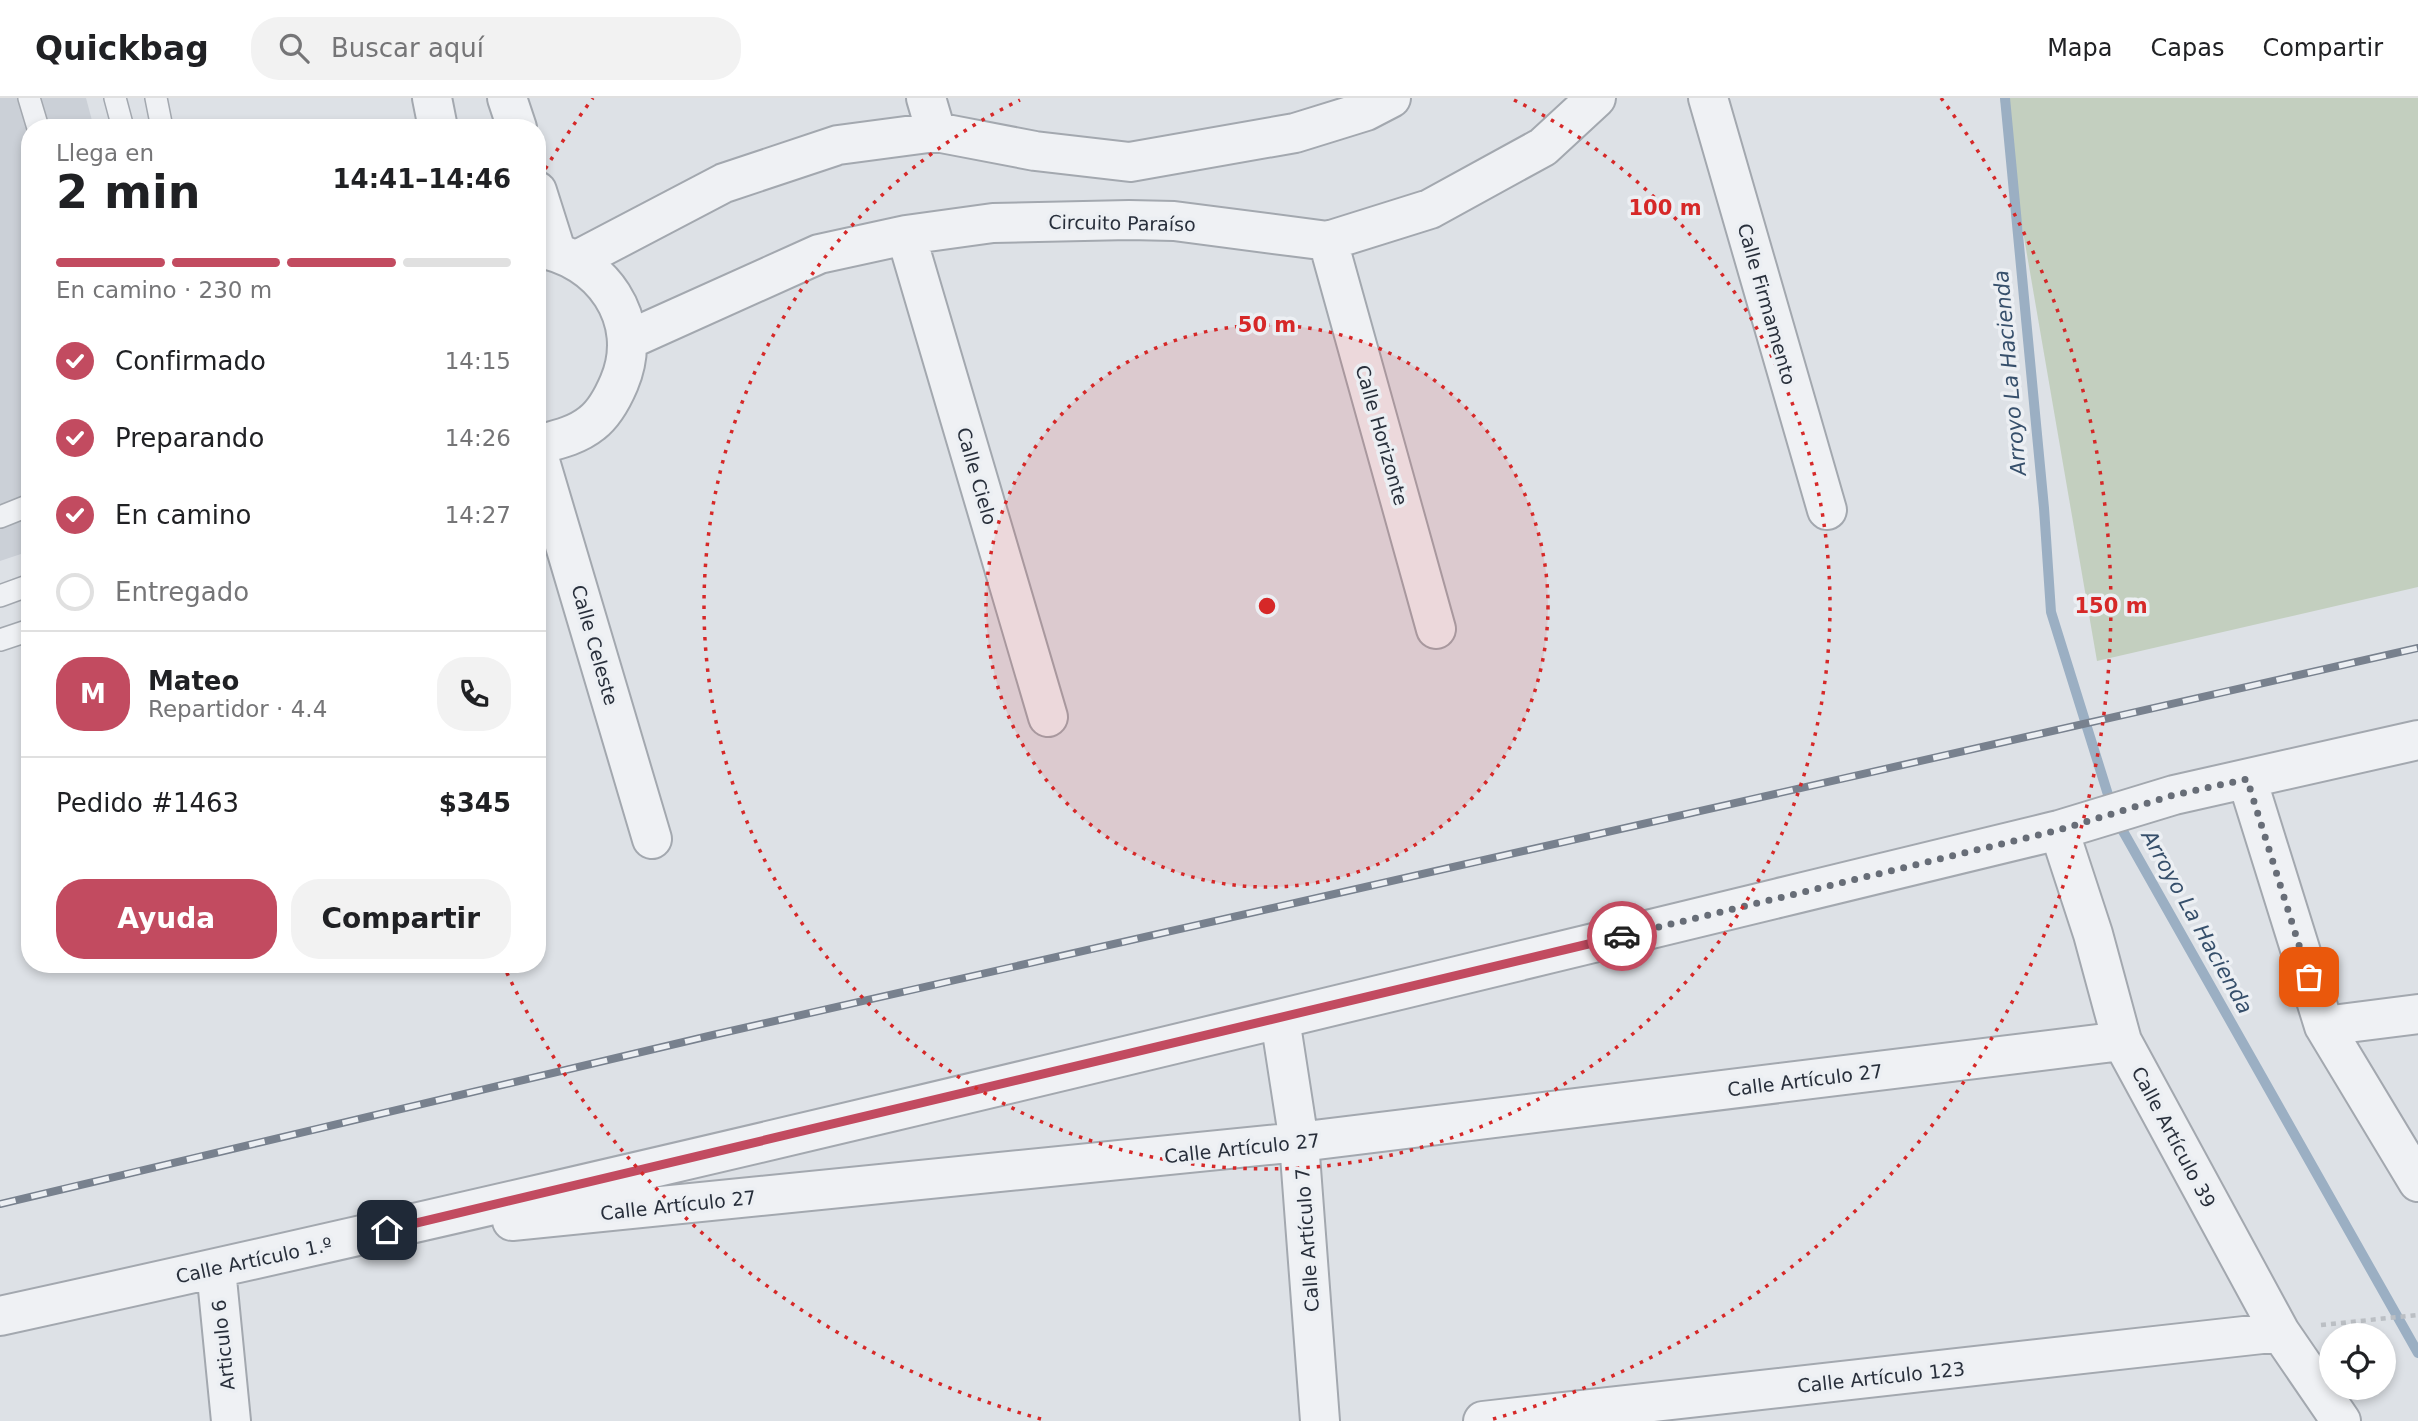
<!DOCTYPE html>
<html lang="es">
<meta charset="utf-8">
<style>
:root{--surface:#fff;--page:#f2f2f2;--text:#202124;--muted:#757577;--line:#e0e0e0;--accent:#c24b60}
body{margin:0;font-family:"DejaVu Sans",sans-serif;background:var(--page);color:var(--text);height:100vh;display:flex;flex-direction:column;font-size:26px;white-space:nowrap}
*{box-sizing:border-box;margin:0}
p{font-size:23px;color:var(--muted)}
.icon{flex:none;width:38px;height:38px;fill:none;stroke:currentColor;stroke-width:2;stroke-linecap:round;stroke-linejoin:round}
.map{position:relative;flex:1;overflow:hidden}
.side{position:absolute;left:21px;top:21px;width:525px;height:854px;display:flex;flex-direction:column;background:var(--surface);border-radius:28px;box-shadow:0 4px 10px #0003}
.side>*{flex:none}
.controls{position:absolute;left:2319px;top:1225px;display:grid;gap:14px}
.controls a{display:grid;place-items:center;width:77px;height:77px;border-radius:50%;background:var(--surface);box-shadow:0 4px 10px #0003;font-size:35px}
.pin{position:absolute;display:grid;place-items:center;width:60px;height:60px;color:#fff;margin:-30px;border-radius:14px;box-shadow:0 4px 10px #0006}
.courier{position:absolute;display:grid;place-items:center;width:70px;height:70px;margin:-35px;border:5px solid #c24b60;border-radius:50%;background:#fff;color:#222;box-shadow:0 2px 9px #0007}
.headline em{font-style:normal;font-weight:600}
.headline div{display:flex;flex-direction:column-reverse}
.headline{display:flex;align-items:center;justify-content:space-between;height:119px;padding:0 35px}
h1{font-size:46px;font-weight:600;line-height:52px}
.bar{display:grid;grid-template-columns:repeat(4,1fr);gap:10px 7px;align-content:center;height:84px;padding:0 35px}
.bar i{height:9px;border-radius:5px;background:var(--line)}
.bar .selected{background:var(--accent)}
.bar p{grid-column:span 4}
.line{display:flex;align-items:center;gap:18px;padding:0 35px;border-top:2px solid var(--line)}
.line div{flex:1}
.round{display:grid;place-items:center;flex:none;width:74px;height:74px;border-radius:28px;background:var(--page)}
ol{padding:0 35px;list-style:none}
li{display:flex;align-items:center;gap:21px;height:77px}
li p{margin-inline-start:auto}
li .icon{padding:7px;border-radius:50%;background:var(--accent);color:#fff;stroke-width:4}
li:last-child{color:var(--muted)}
li i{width:38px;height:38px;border:4px solid var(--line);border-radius:50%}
.primary-button{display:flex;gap:14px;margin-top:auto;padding:14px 35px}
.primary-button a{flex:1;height:80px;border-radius:28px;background:var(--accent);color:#fff;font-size:28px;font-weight:600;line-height:80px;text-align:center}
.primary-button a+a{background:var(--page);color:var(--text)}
header{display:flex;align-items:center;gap:42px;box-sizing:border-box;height:98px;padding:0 35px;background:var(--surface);border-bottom:2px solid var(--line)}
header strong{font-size:33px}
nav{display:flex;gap:38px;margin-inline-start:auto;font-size:24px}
.search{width:490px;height:63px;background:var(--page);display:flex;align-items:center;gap:18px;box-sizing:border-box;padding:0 24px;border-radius:28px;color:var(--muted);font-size:26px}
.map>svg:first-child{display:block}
.built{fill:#cbd0d7}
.green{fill:#c3cfbf}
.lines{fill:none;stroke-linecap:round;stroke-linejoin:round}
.stream{stroke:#9bafc3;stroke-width:10}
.service-casing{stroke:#a3a8af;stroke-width:24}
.minor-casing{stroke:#a3a8af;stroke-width:42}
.path{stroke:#bbbfc4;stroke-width:4.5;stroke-dasharray:5 5;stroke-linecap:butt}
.service{stroke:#eff1f4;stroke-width:21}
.minor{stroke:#eff1f4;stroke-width:38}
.rail-casing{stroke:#78818e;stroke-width:8}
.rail{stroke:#eceff3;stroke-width:5;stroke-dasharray:16;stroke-linecap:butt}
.done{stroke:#676d77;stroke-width:7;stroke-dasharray:0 12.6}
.route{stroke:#c24b60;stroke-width:9}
.ring{fill:none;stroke:#d62828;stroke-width:3.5;stroke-dasharray:3.5 7}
.labels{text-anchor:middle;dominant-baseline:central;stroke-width:7;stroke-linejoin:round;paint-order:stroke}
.street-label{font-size:19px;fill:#282f3b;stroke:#eceff3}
.water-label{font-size:21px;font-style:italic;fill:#364f6b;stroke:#eceff3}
.centre{fill:#d62828;stroke:#eceff3;stroke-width:3.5}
.ring-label{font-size:21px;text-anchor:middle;font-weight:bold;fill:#d62828;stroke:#eceff3;stroke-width:7;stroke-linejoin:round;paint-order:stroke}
</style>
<header>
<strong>Quickbag</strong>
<div class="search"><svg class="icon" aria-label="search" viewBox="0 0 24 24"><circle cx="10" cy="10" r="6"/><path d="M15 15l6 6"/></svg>Buscar aquí</div>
<nav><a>Mapa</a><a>Capas</a><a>Compartir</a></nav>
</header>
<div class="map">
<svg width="2418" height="1323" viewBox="0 0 2418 1323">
<rect width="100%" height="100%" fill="#dde1e6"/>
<!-- built -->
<path class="built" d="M 0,0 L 86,0 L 94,30 L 30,30 L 30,453 L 0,463 Z"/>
<!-- green -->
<path class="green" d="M 2000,0 L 2418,0 L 2418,489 L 2097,563 Z"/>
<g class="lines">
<!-- stream -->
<path class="stream" d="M 2005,0 L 2044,410 L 2051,514 L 2115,719 L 2418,1255"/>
<!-- service casing -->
<g class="service-casing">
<path id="service" d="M 29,0 L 38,30
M 115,0 L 123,30
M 156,0 L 162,30
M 0,419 L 30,407
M 0,498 L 30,487
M 0,542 L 30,532"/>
</g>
<!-- minor casing -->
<g class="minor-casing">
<path id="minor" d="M 432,0 L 438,30
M 507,0 L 517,30
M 926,0 L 936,34
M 1708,0 L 1827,412
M 537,93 L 556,153
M 906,137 L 1048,619
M 1328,143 L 1436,531
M 537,150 C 601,159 646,222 619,285 C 613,299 605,315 592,325 C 576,338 556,342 537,347
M 577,162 L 724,85 L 838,47 L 936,34 L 1035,53 L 1130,64 L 1295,35 L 1366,13 L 1391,0
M 628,242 L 819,156 L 906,137 L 993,125 L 1129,122 L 1174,123 L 1328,143 L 1430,111 L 1543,49 L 1596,0
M 537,353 L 652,741
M 2247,681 L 2324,928 L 2418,1084
M 2059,732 L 2093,836 L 2122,943 L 2280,1234 L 2341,1323
M 1280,921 L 1299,1044 L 1320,1323
M 2324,928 L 2418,916
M 512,1123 L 1299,1044 L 2122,943
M 216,1171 L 231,1323
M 0,1218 C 689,1067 1374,898 2059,732 L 2174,697 L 2418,642
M 1483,1323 L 2280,1234"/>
</g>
<!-- path -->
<path class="path" d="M 2321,1227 L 2418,1217"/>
<!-- service -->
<use href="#service" class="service"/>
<!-- minor -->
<use href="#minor" class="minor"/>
<!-- rail casing -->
<g class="rail-casing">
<path id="rail" d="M 0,1106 L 713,937 L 2418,550"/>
</g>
<!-- rail -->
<use href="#rail" class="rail"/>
</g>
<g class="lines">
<!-- done -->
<path class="done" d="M 1622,838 L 2059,732 L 2174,697 L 2247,681 L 2309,879"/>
<!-- route -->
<path class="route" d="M 387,1132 L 1622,838"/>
</g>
<!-- distance rings -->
<circle cx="1267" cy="508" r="281" fill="#d62828" fill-opacity=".12"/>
<g class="ring">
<circle cx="1267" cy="508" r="281"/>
<path d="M1514 2A563 563 0 1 1 1020 2"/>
<path d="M1041 1321A844 844 0 0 1 505 871M540 80A844 844 0 0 1 593 0M1941 0A844 844 0 0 1 1493 1321"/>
</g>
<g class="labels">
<!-- street labels -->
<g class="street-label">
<text transform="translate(1122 125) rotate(1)">Circuito Paraíso</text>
<text transform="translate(1767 206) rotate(74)">Calle Firmamento</text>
<text transform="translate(1382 337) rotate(74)">Calle Horizonte</text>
<text transform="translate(977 378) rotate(74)">Calle Cielo</text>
<text transform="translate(595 547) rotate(74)">Calle Celeste</text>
<text transform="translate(1805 982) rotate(-7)">Calle Artículo 27</text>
<text transform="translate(2174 1039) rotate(62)">Calle Artículo 39</text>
<text transform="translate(1242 1050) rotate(-6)">Calle Artículo 27</text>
<text transform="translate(678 1107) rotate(-6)">Calle Artículo 27</text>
<text transform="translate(1307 1142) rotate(-94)">Calle Artículo 7</text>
<text transform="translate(254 1162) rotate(-12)">Calle Artículo 1.º</text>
<text transform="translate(223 1247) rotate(-96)">Articulo 6</text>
<text transform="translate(1881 1279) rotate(-6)">Calle Artículo 123</text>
</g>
<!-- water labels -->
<g class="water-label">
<text transform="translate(2010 275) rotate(-95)">Arroyo La Hacienda</text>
<text transform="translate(2197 824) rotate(61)">Arroyo La Hacienda</text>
</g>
</g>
<circle cx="1267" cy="508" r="10" class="centre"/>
<g class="ring-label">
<text x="1665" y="117">100 m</text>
<text x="1267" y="234">50 m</text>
<text x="2111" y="515">150 m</text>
</g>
</svg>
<div class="controls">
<a><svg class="icon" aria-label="locate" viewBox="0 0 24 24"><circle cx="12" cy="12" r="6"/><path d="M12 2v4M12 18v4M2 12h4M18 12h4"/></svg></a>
</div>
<div class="pin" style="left:2309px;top:879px;background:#ea580c"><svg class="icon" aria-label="bag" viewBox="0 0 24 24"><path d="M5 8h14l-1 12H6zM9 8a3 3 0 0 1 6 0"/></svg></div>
<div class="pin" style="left:387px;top:1132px;background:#1f2937"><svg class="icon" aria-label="home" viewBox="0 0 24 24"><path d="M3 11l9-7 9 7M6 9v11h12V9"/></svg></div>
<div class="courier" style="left:1622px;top:838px"><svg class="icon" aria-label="car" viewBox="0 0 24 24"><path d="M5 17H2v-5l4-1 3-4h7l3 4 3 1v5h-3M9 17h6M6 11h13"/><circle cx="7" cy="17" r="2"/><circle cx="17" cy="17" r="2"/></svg></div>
<section class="side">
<div class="headline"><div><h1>2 min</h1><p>Llega en</p></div><em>14:41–14:46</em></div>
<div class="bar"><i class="selected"></i><i class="selected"></i><i class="selected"></i><i></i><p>En camino · 230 m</p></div>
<ol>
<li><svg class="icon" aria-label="check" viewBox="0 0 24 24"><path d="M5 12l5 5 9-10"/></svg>Confirmado<p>14:15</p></li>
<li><svg class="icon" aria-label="check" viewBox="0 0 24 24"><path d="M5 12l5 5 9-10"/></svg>Preparando<p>14:26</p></li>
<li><svg class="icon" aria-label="check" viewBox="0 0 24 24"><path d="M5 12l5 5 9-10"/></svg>En camino<p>14:27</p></li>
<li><i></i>Entregado</li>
</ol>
<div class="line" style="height:126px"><b class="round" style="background:var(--accent);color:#fff">M</b><div><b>Mateo</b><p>Repartidor · 4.4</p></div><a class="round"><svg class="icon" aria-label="phone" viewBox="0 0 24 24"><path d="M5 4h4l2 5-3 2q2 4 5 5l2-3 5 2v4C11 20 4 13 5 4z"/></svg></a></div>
<div class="line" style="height:91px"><div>Pedido #1463</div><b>$345</b></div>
<div class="primary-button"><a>Ayuda</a><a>Compartir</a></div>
</section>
</div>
